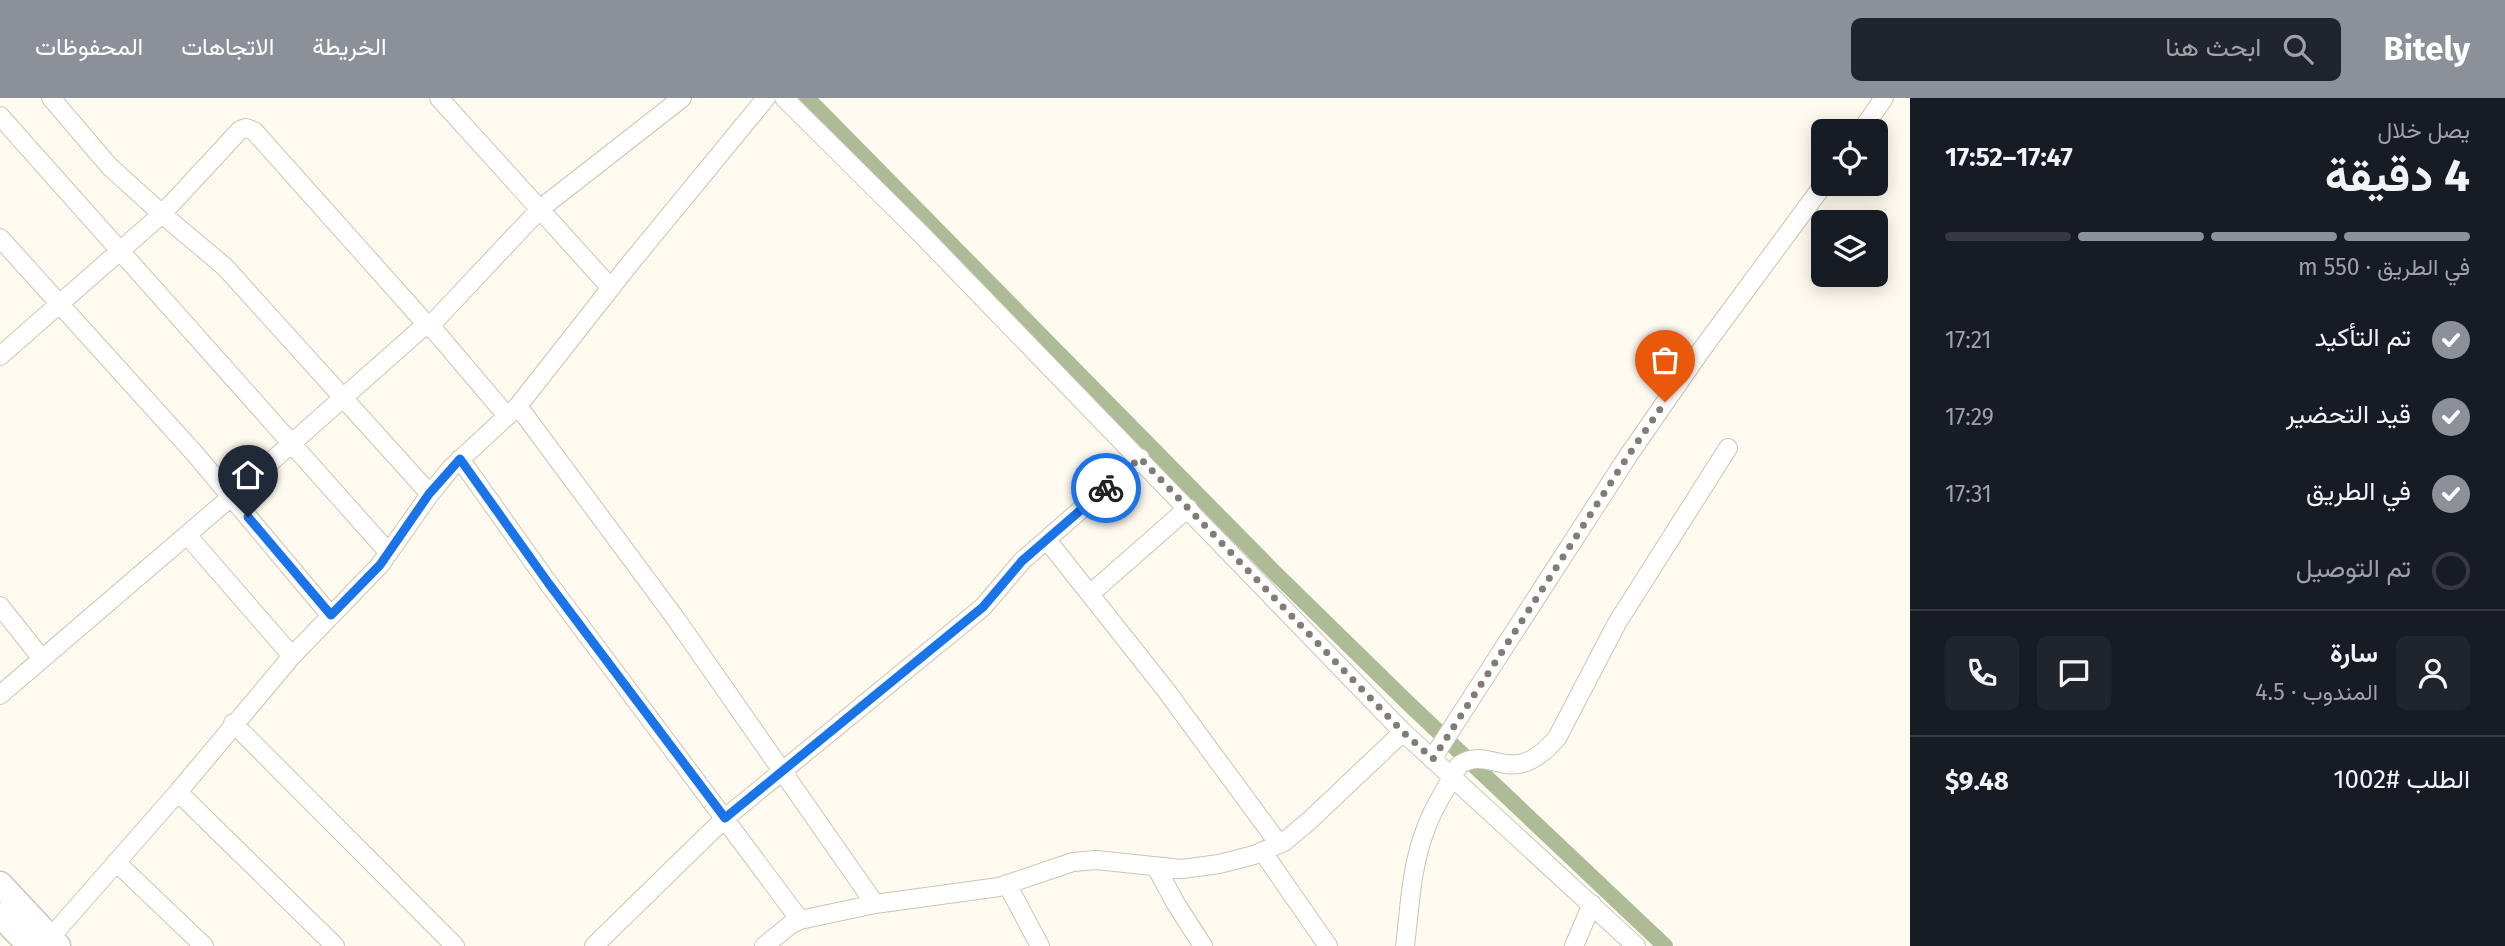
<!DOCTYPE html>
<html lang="ar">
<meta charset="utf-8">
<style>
:root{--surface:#171b24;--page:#20242c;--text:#f1f3f6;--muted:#9ea1a6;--line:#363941;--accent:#8c9099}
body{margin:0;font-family:"Fira Sans",Vazirmatn,sans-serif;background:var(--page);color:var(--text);direction:rtl;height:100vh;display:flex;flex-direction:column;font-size:26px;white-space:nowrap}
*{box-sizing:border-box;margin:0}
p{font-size:23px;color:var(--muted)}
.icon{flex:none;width:38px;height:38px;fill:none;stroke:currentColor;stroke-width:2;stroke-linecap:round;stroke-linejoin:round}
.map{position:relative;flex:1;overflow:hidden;direction:ltr}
.side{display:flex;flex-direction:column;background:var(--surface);width:595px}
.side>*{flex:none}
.tools{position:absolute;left:1811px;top:21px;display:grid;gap:14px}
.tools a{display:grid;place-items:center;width:77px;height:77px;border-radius:10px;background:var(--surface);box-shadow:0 4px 18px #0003;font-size:35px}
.pin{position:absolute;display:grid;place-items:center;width:60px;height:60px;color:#fff;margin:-72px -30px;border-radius:50% 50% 50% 0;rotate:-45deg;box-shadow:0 0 7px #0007}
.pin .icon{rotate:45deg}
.courier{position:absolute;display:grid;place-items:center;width:70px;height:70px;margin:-35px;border:5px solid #1a73e8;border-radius:50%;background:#fff;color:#222;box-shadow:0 2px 9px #0007}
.overview em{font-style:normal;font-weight:700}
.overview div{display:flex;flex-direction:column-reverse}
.overview{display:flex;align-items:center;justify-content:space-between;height:119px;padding:0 35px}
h1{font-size:46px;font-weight:700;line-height:52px}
.bar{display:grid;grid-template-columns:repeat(4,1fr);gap:10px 7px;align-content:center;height:84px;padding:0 35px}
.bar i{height:9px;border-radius:5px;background:var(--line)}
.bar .active{background:var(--accent)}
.bar p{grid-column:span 4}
.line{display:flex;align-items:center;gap:18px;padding:0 35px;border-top:2px solid var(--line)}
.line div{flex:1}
.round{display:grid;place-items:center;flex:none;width:74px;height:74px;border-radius:10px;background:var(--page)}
ol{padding:0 35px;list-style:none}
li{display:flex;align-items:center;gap:21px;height:77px}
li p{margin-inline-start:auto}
li .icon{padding:7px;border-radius:50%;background:var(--accent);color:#fff;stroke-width:4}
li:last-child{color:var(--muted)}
li i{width:38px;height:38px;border:4px solid var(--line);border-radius:50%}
header{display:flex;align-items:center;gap:42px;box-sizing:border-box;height:98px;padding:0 35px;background:var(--accent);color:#fff}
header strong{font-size:33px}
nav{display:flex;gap:38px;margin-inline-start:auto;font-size:24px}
.search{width:490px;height:63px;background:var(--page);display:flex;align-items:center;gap:18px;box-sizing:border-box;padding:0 24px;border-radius:10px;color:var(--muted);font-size:26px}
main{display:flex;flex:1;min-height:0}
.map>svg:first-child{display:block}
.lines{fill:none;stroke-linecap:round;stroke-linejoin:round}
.canal{stroke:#adbb97;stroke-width:16}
.street-casing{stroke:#ccc4b5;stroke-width:20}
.secondary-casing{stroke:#ccc4b5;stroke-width:27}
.street{stroke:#fff;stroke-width:18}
.secondary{stroke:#fff;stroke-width:24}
.done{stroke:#817d76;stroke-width:7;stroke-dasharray:0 12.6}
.route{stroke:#1a73e8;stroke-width:9}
</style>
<header>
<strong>Bitely</strong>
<div class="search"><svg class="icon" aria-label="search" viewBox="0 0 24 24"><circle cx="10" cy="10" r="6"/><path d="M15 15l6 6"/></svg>ابحث هنا</div>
<nav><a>الخريطة</a><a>الاتجاهات</a><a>المحفوظات</a></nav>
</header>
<main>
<section class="side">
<div class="overview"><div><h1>4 دقيقة</h1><p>يصل خلال</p></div><em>17:47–17:52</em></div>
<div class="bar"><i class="active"></i><i class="active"></i><i class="active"></i><i></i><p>في الطريق · 550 m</p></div>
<ol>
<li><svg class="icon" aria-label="check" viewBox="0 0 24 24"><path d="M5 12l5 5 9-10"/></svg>تم التأكيد<p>17:21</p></li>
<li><svg class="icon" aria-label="check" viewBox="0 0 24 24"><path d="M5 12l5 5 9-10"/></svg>قيد التحضير<p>17:29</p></li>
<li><svg class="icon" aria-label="check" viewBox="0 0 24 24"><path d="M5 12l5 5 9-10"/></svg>في الطريق<p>17:31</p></li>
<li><i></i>تم التوصيل</li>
</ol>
<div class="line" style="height:126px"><a class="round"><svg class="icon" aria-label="person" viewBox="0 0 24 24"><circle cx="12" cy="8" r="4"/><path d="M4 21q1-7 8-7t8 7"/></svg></a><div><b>سارة</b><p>المندوب · 4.5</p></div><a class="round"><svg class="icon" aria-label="chat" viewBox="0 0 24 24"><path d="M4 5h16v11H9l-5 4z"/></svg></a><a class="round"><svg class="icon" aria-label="phone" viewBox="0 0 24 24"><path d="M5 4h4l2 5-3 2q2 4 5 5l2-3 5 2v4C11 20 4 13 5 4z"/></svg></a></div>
<div class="line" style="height:91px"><div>الطلب #1002</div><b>$9.48</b></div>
</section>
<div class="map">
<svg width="1910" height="848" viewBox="0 0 1910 848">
<rect width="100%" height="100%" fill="#fffaf0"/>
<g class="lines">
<!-- canal -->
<path class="canal" d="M 807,0 L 1272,472 L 1409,606 L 1665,848"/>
<!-- street casing -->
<g class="street-casing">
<path id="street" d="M 51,0 L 110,69 L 162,116 L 225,169 L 430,396
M 439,0 L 611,190
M 784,0 L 922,137 L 1403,634 L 1636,848
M 0,18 L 389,455
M 1861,33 L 1884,0
M 0,140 L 196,357 L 331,518
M 0,258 L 162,116 L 240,32 L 246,30 L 254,33 L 429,229 L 540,111 L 682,0
M 518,308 L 676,521 L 875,806
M 460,361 L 549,486 L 800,822
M 187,437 L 292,558
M 1047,442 L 1165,591 L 1279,746
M 1090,496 L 1188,410
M 0,508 L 42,561
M 0,597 L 231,399 L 423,229 L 429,229 L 435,233 L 507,318
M 233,625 L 455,848
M 1432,661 L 1628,358 L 1700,254 L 1824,86
M 1262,753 L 1328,848
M 116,764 L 204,848
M 1156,769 L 1176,806 L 1203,848
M 1007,786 L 1040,848
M 50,840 L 178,694
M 335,848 L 178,694 L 292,558 L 380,467 L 430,396 L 451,370 L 518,308 L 628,168 L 766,0
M 594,848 L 725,720 L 983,509 L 1022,463 L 1140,360
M 764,848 L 790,827 L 800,822 L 875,806 L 999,789 L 1073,764 L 1096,762 L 1182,771 L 1219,766 L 1254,757 L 1284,744 L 1309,723 L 1403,634
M 1405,848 C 1410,808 1411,768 1426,730 C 1434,707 1448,688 1459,667 C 1492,645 1510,694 1557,640 L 1617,525 L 1728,350
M 1574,848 L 1592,806"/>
</g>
<!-- secondary casing -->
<g class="secondary-casing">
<path id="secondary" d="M 0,786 L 58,848
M 0,817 L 30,848"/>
</g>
<!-- street -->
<use href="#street" class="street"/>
<!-- secondary -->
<use href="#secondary" class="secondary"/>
</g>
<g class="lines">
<!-- done -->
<path class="done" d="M 1106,390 L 1140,360 L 1403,634 L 1433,661 L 1628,358 L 1665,304"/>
<!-- route -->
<path class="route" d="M 248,419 L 331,517 L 380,467 L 429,396 L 460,361 L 549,486 L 725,720 L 983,509 L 1022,463 L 1106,390"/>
</g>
</svg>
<div class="tools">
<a><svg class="icon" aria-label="locate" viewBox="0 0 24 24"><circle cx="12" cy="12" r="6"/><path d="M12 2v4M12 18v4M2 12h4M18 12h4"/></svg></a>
<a><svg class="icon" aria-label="layers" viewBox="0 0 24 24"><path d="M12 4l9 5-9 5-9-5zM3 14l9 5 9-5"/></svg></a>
</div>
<div class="pin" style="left:1665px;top:304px;background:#ea580c"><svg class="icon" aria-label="bag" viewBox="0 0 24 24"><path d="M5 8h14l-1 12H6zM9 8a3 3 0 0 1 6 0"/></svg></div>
<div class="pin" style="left:248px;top:419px;background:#1f2937"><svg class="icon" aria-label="home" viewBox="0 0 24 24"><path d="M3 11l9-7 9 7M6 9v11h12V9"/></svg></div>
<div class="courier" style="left:1106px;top:390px"><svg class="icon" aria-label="bike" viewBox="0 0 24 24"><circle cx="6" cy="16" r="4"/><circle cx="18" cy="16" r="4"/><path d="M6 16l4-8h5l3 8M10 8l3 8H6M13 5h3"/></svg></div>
</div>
</main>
